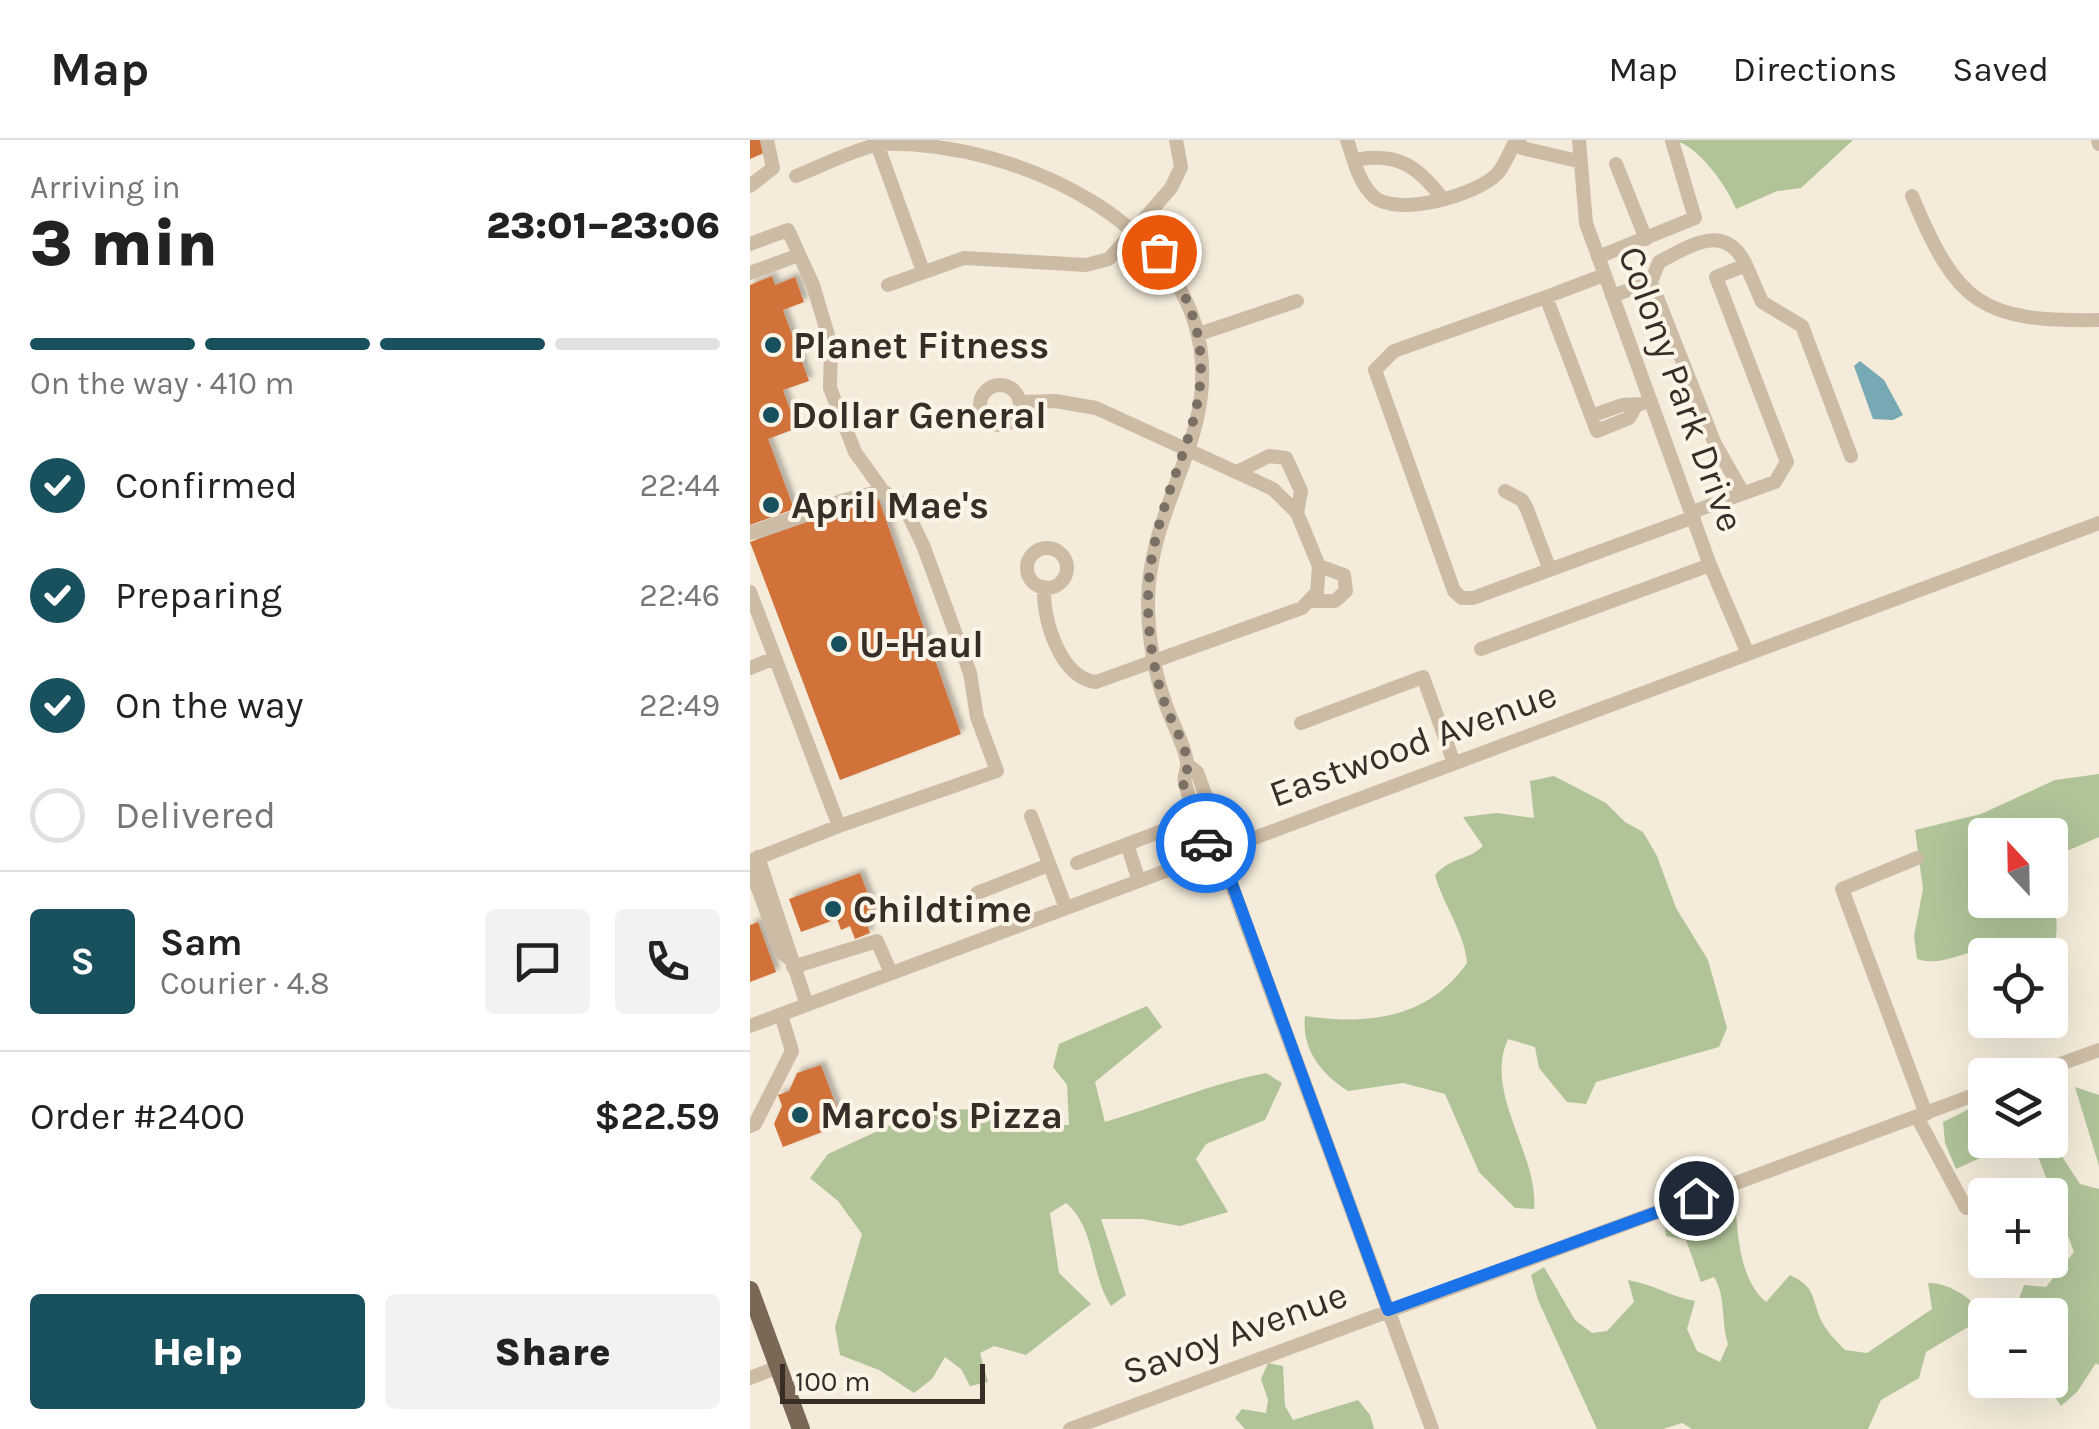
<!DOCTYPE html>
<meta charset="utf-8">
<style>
:root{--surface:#fff;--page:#f2f2f2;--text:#222;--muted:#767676;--line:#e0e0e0;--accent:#18505d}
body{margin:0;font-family:Karla,sans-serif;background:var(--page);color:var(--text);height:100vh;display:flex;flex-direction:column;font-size:38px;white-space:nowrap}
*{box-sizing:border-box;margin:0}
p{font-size:32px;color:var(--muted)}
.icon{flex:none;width:55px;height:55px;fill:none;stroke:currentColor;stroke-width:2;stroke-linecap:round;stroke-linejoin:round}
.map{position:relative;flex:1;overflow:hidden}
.panel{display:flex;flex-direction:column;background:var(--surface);width:750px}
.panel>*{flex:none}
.needle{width:65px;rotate:338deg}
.controls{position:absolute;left:1218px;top:678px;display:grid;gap:20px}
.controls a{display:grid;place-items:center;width:100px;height:100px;border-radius:10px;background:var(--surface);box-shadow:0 10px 40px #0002;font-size:50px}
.scale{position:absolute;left:30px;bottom:25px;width:205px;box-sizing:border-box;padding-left:10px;border:5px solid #382e27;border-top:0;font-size:28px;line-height:35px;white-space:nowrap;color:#382e27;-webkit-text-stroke:8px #fbf4e7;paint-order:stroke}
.pin{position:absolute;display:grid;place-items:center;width:85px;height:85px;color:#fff;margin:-42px;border:5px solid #fff;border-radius:50%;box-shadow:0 2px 10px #0007}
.courier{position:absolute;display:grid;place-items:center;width:100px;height:100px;margin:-50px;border:8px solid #1a73e8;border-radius:50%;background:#fff;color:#222;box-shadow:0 2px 12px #0007}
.summary em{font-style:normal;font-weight:800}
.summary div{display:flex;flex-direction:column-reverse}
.summary{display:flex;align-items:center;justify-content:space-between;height:170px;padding:0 30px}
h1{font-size:65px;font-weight:800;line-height:75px}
.bar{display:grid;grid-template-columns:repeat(4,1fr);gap:15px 10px;align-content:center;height:120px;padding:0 30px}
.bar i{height:12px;border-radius:8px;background:var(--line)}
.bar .selected{background:var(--accent)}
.bar p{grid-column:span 4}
.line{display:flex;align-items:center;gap:25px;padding:0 30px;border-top:2px solid var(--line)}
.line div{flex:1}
.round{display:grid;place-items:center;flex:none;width:105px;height:105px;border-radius:10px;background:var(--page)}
ol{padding:0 30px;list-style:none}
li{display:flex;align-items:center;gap:30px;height:110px}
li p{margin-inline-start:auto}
li .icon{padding:10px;border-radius:50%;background:var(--accent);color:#fff;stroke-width:4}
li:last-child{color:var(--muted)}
li i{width:55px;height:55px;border:5px solid var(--line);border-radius:50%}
.action{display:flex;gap:20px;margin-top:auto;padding:20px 30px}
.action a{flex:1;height:115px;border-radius:10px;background:var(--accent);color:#fff;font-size:40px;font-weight:800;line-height:115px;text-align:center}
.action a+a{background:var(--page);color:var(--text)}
header{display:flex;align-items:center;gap:60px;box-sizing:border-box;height:140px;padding:0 50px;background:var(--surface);border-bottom:2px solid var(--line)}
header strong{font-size:48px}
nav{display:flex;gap:55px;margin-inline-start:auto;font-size:35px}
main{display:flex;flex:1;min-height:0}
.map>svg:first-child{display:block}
.green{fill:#b0c498;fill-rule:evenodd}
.water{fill:#76a9b4}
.building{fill:#d1723b;filter:url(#shadow)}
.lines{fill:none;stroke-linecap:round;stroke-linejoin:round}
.minor{stroke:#cdbca5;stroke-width:14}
.major{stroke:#7b6756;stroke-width:18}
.done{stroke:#7a7066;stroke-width:10;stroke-dasharray:0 18}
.route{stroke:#1a73e8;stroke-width:12}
.poi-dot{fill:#18505d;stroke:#fbf4e7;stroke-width:4}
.labels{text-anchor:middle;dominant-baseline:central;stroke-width:8;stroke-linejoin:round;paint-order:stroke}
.poi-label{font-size:38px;font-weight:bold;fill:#382e27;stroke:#fbf4e7;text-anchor:start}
.street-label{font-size:38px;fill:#382e27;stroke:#fbf4e7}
</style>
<header>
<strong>Map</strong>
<nav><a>Map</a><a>Directions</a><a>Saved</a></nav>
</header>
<main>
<section class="panel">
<div class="summary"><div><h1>3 min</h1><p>Arriving in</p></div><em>23:01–23:06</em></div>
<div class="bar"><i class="selected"></i><i class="selected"></i><i class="selected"></i><i></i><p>On the way · 410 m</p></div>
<ol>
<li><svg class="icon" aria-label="check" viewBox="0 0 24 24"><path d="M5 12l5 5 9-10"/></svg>Confirmed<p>22:44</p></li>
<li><svg class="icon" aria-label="check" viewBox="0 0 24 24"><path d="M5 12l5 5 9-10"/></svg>Preparing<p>22:46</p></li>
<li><svg class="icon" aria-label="check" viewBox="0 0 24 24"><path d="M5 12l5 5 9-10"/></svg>On the way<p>22:49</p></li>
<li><i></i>Delivered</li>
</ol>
<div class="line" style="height:180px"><b class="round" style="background:var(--accent);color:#fff">S</b><div><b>Sam</b><p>Courier · 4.8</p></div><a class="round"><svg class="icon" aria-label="chat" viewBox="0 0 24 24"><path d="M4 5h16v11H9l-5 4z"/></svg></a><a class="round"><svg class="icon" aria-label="phone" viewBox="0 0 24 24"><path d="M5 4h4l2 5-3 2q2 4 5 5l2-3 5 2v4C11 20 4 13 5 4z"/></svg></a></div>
<div class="line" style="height:130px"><div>Order #2400</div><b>$22.59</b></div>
<div class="action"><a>Help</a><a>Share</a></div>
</section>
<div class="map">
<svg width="1349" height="1289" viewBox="0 0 1349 1289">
<defs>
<filter id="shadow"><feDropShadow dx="4.5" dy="-4.5" stdDeviation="2.5" flood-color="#0004"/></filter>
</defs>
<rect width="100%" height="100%" fill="#f4ebda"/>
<!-- green -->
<path class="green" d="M 923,0 L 1103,0 L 1051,48 L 1027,51 L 986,69 C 977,46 947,4 923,0 Z
M 1349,634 L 1349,697 L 1310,714 C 1307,724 1303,735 1303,745 C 1303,763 1317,812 1290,815 C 1270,817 1254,810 1235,810 C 1210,812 1191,827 1167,819 L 1164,796 L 1173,749 L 1165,690 L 1231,674 L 1305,640 ZM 1235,695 L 1300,695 L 1300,760 L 1235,760 Z
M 804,636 L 856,663 L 875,682 L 893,692 L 907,716 L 926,768 L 958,820 L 977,888 L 969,907 L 846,942 L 836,964 L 817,962 L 789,928 L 785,907 L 758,899 C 733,953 789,1014 784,1069 L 765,1068 L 729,1032 L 695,954 L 653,943 L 598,951 C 572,935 551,909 555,876 C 618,885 678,879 717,823 C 715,794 693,764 685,735 C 702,716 718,721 733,706 L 713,677 L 747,673 L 784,678 L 780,641 Z
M 397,866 L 412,887 L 345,942 L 355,982 C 409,966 460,944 516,933 L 532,943 L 515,980 L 456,1004 L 446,1019 L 478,1072 L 430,1086 L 392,1079 L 351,1079 L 376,1155 L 361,1166 C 340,1134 346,1088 316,1063 L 300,1073 L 309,1133 L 341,1164 L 276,1215 L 244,1206 L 230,1213 L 238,1242 L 220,1246 L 211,1229 L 195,1217 L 182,1239 L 164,1253 L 129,1230 L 90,1215 L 85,1187 L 112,1094 L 88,1061 L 60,1038 L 78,1014 L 171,971 L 224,969 L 270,985 L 319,985 L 317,945 L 303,927 L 309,904 Z
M 1325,947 L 1349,955 L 1349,1026 Z
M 1235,961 L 1239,1014 L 1206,1029 L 1195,1003 L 1193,982 Z
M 1300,979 L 1313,1018 L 1330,1044 L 1349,1049 L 1349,1225 L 1346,1223 L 1327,1252 L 1311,1266 L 1293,1240 L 1300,1240 L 1300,1175 L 1270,1175 L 1267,1164 L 1274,1145 L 1296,1147 L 1324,1112 L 1286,1011 L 1284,1000 L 1300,1000 Z
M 984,1049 C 988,1086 986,1136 1016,1162 L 1040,1135 C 1065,1147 1061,1155 1070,1178 C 1075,1190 1086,1201 1095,1210 L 1117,1213 L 1182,1169 L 1178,1143 C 1199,1142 1225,1160 1235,1177 L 1176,1212 L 1169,1238 L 1131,1260 L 1118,1289 L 942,1289 L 932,1283 L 913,1289 L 847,1289 L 788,1160 L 781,1135 L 794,1127 L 825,1180 L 842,1193 L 857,1191 L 884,1162 L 878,1140 C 903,1144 921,1157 945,1161 L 937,1189 L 947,1211 L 970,1222 L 978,1204 C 971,1182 976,1155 964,1137 L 951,1142 L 936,1100 L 916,1096 L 914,1078 Z
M 518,1223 L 533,1226 L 535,1266 L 543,1280 L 608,1260 L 620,1275 L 624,1289 L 495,1289 L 485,1278 L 492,1269 L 516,1273 L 518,1260 L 511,1239 Z"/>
<!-- water -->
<path class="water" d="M 1110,221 L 1134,240 L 1153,275 L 1143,280 L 1123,279 L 1104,226 Z"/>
<!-- building -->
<path class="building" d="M 0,0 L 12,0 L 16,12 L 0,19 Z
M 22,136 L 25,145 L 45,137 L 54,162 L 33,170 L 59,241 L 33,250 L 47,288 L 18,299 L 44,369 L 0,385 L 0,145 Z
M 128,357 L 211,594 L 90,640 L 0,402 Z
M 110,733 L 127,778 L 116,782 L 120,793 L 105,799 L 100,786 L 91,790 L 87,779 L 51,792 L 39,759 Z
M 8,782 L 26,832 L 0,842 L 0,785 Z
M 71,925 L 93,984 L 33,1007 L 24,984 L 32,966 L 28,955 L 39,951 L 47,933 Z"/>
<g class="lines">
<!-- minor -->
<path class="minor" d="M 597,0 C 604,20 608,41 623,56 C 646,78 727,55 747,34 C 755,25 760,11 766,0
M 768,0 L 772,8 L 828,21
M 829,0 L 836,83 L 960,425 L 998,514
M 1348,0 L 1349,4
M 126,1 L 173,131
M 605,20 C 646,12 667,25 692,58
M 866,24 L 896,99
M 46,36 C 72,26 102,10 130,4 C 270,0 460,89 452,243 C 449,316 399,378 398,461 C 398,496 404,532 416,565 C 422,583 434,603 437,622 C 438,629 433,635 435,643 C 441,667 452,691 460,714
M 0,46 L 23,28 L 17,0
M 1162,56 C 1207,164 1231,182 1349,180
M 0,104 L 38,90 L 63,145 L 81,205 L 80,248 L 105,312 L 133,351
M 848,117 L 945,78 L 922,1
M 0,133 L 49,115
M 138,145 L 214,118 L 336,125 L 359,119 L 421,48 L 431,27 L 426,0
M 862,156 L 901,142
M 796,157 L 854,135
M 449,194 L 547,161
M230 265a20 20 0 1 1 40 0a20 20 0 1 1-40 0Z
M 270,262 L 305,261 L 346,268 L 523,349 L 547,373 L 569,426 L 567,452 L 552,468 L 346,542 C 310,538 292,478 294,447
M 886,266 L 879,278 L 847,291 L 796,157 L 644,211 L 625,230 L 704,451 L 712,458 L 723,458 L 944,377
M 841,276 L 872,265 L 891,264
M 489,331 L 519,316 L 536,318 L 551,351 L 547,373
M 755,351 L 772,360 L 777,369 L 800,430
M 993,353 L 965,304 L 901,142 L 909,122 C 940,106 975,81 996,125
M 942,372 L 1025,342 L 1037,322 L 966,137 L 996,125 L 1012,162 L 1052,186 L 1101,316
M 0,393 L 94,360 L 133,351 L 153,364 L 173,405 L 220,533 L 227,577 L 247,631 L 89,686
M277 428a20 20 0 1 1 40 0a20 20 0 1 1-40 0Z
M 0,452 L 89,686 L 0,721
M 561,461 L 585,461 L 596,451 L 594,435 L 569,426
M 731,509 L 960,425
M 0,528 L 25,518
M 551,583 L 673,537 L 704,623
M 438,625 L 447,632 L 475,709
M 281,676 L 316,768
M 377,704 L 389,741
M 469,711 L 682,1289
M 8,717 L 57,865
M 1167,718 L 1092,749 L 1176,974
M 327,723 L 428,685
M 0,726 L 31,812 L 40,819
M 227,753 L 299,725
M 43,827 L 127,801 L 141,833
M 0,886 L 1349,383
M 1280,935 L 1349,910
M 1167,977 L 1216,1068
M 0,986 L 5,984 L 42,911 L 31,875
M 0,1238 L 28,1227
M 320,1289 L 1235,951"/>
<!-- major -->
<path class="major" d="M 0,1150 L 51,1289"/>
</g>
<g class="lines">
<!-- done -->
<path class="done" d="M 409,112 C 509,253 399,322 398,461 C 398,496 404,534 416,567 C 422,583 437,606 437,624 C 438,639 433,623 433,639 C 433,658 450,685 456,703"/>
<!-- route -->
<path class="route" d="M 456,703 L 460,714 L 470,711 L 638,1170 L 946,1058"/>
</g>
<!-- markers -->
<g class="poi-dot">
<circle cx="23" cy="205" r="10"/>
<circle cx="21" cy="275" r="10"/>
<circle cx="21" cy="365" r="10"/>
<circle cx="89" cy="504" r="10"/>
<circle cx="83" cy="769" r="10"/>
<circle cx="50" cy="975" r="10"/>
</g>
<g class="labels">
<!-- poi labels -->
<g class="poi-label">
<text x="43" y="205">Planet Fitness</text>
<text x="41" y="275">Dollar General</text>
<text x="41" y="365">April Mae's</text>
<text x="109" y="504">U-Haul</text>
<text x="103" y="769">Childtime</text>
<text x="70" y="975">Marco's Pizza</text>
</g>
<!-- street labels -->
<g class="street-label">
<text transform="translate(931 249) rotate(70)">Colony Park Drive</text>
<text transform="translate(663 604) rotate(-20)">Eastwood Avenue</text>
<text transform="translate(485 1193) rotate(-20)">Savoy Avenue</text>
</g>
</g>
</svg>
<div class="controls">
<a><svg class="needle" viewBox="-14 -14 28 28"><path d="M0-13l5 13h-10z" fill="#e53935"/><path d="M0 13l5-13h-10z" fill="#767676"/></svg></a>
<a><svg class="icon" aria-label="locate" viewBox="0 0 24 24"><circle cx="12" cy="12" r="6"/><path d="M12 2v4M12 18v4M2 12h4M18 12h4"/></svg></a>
<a><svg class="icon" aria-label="layers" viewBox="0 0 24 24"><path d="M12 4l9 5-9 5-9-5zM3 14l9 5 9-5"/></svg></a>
<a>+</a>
<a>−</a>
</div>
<div class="scale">100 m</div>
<div class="pin" style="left:409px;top:112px;background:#ea580c"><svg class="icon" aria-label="bag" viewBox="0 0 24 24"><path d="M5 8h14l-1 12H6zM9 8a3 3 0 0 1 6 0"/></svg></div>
<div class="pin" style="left:946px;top:1058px;background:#1f2937"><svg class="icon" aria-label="home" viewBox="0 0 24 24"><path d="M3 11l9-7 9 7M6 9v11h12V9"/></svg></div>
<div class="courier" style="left:456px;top:703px"><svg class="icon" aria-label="car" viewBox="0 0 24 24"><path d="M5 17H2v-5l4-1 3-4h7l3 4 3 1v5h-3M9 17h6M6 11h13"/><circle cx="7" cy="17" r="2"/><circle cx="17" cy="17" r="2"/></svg></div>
</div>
</main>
